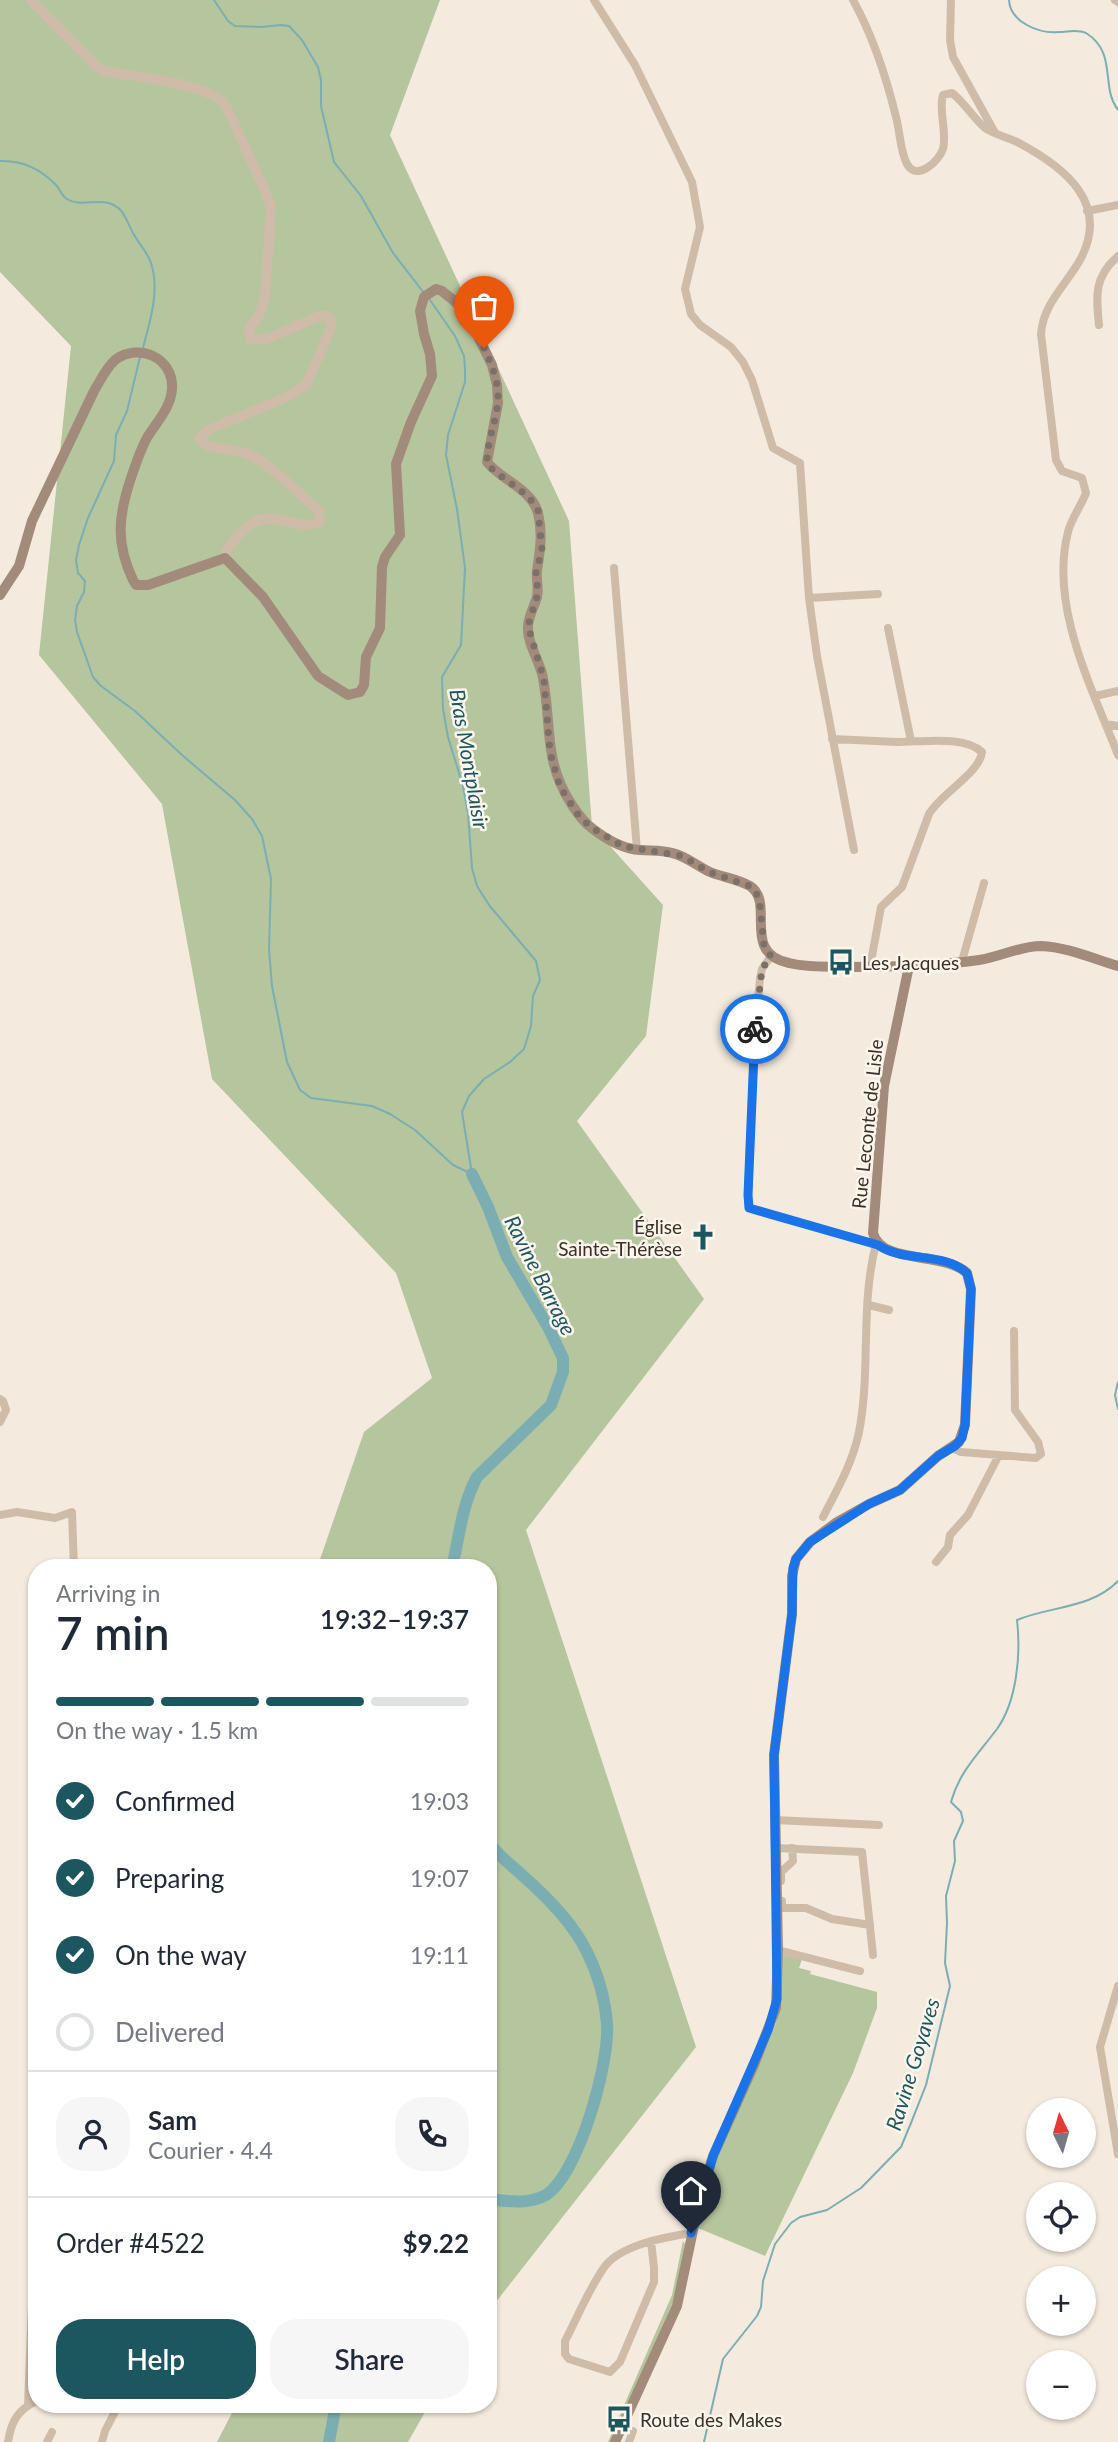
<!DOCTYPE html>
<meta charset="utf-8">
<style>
:root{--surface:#fff;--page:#f6f6f7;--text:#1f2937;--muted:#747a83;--line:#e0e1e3;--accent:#1c575f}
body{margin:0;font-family:Lato,sans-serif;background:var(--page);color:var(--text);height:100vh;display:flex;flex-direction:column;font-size:26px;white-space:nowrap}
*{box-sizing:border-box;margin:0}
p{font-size:23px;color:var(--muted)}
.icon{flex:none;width:38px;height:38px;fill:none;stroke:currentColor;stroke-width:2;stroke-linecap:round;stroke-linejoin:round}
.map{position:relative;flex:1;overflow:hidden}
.side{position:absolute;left:28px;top:1559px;width:469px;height:854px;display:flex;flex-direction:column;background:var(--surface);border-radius:28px;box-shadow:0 2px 5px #0004}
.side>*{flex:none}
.needle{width:46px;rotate:355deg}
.buttons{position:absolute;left:1026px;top:2098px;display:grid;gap:14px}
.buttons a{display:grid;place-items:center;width:70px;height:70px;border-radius:50%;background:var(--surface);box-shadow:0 2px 5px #0004;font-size:35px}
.pin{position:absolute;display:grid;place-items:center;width:60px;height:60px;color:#fff;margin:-72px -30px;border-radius:50% 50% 50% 0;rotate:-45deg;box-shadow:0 0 7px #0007}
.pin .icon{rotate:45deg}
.courier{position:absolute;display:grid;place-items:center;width:70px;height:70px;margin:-35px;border:5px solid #1a73e8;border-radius:50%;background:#fff;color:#222;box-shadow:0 2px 9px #0007}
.summary em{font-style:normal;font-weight:600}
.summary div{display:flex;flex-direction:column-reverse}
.summary{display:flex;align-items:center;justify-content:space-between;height:119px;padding:0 28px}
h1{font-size:46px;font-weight:600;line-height:52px}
.bar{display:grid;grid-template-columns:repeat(4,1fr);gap:10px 7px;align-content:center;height:84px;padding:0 28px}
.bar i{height:9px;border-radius:5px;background:var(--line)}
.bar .current{background:var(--accent)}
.bar p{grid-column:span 4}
.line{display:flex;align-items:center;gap:18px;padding:0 28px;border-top:2px solid var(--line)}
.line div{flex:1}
.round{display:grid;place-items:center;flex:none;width:74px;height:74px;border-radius:28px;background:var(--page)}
ol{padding:0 28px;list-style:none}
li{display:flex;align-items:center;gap:21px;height:77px}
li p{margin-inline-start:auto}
li .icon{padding:7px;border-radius:50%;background:var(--accent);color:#fff;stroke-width:4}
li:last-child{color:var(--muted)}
li i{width:38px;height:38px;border:4px solid var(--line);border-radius:50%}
.primary-button{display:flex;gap:14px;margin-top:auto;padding:14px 28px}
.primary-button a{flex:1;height:80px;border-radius:28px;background:var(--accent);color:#fff;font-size:28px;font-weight:600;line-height:80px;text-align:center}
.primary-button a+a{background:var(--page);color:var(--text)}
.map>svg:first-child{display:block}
.green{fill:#b5c59d}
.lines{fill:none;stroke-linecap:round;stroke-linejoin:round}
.stream{stroke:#7baeb3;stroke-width:2}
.river{stroke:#7baeb3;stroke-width:12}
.minor{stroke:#cebca9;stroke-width:8}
.tertiary{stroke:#cebca9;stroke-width:10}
.secondary{stroke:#a28b7a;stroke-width:10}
.done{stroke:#7b7168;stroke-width:7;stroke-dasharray:0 12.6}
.route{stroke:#1a73e8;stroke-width:9}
.labels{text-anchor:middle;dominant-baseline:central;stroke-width:5;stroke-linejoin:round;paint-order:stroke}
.poi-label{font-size:19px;fill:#3a3029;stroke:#fbf5ec;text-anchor:start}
.street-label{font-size:19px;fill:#3a3029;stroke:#fbf5ec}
.water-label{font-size:21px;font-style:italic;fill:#1c575f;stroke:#fbf5ec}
</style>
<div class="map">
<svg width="1118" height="2442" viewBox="0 0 1118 2442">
<rect width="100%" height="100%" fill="#f4ebde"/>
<!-- green -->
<path class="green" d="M 0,0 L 440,0 L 390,135 L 569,521 L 592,826 L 663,905 L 646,1036 L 577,1121 L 704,1299 L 526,1530 L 696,2047 L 488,2312 L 488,1568 L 317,1568 L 364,1432 L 432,1378 L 396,1273 L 212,1079 L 162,804 L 39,655 L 71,346 L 0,272 Z
M 781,1955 L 802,1959 L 799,1968 L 811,1971 L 810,1974 L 877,1992 L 877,2008 L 853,2073 L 765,2256 L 698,2228 L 706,2188 L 723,2142 L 776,2023 L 780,1998 Z
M 683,2241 L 685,2244 L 676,2296 L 612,2442 L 608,2442 L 672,2295 Z
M 236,2405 L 236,2404 L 429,2405 L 408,2442 L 217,2442 Z"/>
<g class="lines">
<!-- stream -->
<path class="stream" d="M 214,0 L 228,21 L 235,26 L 261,27 L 281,25 L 289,26 L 302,40 L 318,67 L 321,80 L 321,106 L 334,162 L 361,196 L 393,253 L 424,293
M 1009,0 C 1010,22 1039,34 1059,32 C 1068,32 1077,29 1086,33 C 1118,53 1100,87 1118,110
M 0,161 C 23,160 41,169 57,186 C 60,190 62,196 67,199 C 79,207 96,199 109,203 C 124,208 125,218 132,231 C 137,242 147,251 151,263 C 160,291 150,321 143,348
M 430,300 L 455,336 L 464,356 L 465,368 L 465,382 L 448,435 L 446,455 L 457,509 L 465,568 L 461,645 L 442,677 L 443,709 L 448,737 L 463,786 L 468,813 L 472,868 L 477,886 L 489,905 L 536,961 L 540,980 L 533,996 L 531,1026 L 524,1049 L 510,1062 L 484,1079 L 469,1096 L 462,1112 L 472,1174
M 140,357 L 127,411 L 116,435 L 114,461 L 88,518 L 79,545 L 76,560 L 78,573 L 85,581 L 84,592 L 77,606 L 75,620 L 77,632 L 93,677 L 101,686 L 135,711 L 182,755 L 235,800 L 252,819 L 262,836 L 271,879 L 269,950 L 272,986 L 287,1062 L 300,1090 L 311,1098 L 372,1106 L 390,1114 L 415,1130 L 453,1165 L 472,1174
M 1118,1382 L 1115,1395 L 1118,1409
M 704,2442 L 723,2359 L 757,2316 L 761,2307 L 763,2281 L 775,2244 L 791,2223 L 800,2217 L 827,2210 L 861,2188 L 901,2147 L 911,2123 L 926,2085 L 950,1986 L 945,1963 L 947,1923 L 946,1896 L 955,1861 L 954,1841 L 963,1821 L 961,1812 L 951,1802 C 959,1772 979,1753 997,1729 C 1017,1701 1021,1654 1017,1620 C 1050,1606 1091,1609 1118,1581"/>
<!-- river -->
<path class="river" d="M 452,1568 C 459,1538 462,1504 477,1477 L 551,1405 L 563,1372 L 563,1358 L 548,1327 L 507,1257 L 488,1207 L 472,1174
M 488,1841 C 497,1855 510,1864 522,1875 C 546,1896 573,1923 587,1952 C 598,1974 605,1999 607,2023 C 610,2062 579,2174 546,2195 C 528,2205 507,2201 488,2199
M 329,2442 L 336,2404"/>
<!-- minor -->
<path class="minor" d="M 594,0 L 635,65 L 692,182 L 700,227 L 685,289 L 691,314 L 700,325 L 731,347 L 743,362 L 752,380 L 773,448 L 800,463 L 809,598 L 817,656 L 854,850
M 853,0 C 873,36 886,76 896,117 C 900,131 900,151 907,164 C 917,182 939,161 943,149 C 947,134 940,116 942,100 L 943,95 L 952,93 C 965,103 973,118 985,128 C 995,135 1008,137 1019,143 C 1064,167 1111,203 1080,260 C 1066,285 1043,304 1041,334 L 1056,460 L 1062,471 L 1082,478 L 1086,493 C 1081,506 1071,519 1068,532 C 1049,606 1092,688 1118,755
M 951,0 L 950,40 L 953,57 L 994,131
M 1115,0 L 1118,2
M 1087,211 L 1118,205
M 1099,325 C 1096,295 1094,277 1118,256
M 614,568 L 637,850
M 809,598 L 878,594
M 888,628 L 911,741
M 1095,696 L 1118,691
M 1106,724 L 1118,726
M 832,739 C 854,740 876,741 898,742 C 922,742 964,735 982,752 C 980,773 940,794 929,814 L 902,887 L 881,907 L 870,967
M 771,956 L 762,969 L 760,978 L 754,1049 L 748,1195 L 749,1208 L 878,1245
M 962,961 L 984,883
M 869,1305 L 889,1310
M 0,1399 L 3,1401 L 6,1410 L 0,1422
M 952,1448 L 961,1452 L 1036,1458 L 1041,1454 L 1038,1442 L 1015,1410 L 1014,1331
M 0,1515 L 17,1512 L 55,1518 L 72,1512 L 74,1568
M 823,1517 C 837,1490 853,1462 859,1432 C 871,1371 860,1305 876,1244
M 936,1562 L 948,1547 L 950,1535 L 968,1515 L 999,1455
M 775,1820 L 879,1825
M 776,1848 L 862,1852 L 873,1955
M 781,1881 L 781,1872 L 793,1861 L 792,1848
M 782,1901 L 782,1908 L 806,1908 L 832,1919 L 870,1925
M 778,1950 L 860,1971
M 1118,1986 L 1100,2047 L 1118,2154
M 651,2241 L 654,2268 L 654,2282 L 620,2362 L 610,2372 L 569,2359 L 565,2354 L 565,2341 C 577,2318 588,2291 603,2269 C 618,2245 666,2237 691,2233
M 28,2405 L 32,2306
M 8,2442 C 11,2422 18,2409 37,2401
M 47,2442 L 52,2432
M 102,2442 L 105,2431 L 119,2404
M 629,2442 L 633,2431"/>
<!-- tertiary -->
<path class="tertiary" d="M 31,0 L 97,67 L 105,71 C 133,77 211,83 226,106 L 266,193 L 271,208 L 265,297 L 260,314 L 249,329 L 251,339 L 266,339 L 320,316 L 327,316 L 331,320 L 331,328 L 306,385 L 287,397 L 208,430 L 199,438 C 206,451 231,448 245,453 C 273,464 296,492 319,511 L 320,522 C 292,534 268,498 236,538 C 230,545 226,550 225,558"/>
<!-- secondary -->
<path class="secondary" d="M 0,595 L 19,566 L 32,521 L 94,391 C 100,381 106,368 115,360 C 139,342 174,358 172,389 C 171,407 157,422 148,436 C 140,450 135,466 130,481 C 118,518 116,544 133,580 L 136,585 L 148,585 L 225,558 L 263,597 L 318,676 L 348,695 L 360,692 L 364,685 L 366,657 L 380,628 L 382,567 L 385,557 L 400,535 L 396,464 L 411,422 L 432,376 L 430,354 L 424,334 L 420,311 L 424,297 L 436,289 L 442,291 L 458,304 L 476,332 L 492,365 L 497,385 L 498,403 L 487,462 C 501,480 532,489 538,513 C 543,534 540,550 537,571 C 536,579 539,588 537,597 C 534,607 528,617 528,627 C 527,644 540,661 543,678 C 552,726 543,761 572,805 C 578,814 584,823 593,829 C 606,839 623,849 640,850 C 651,851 662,850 672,853 C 686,856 697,866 710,872 C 722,877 738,879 750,886 C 776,903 740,953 789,963 C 808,968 828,966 847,967 C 891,967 936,966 979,960 C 1000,957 1020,946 1041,946 C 1067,947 1094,959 1118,966
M 615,2442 L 677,2306 L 699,2202 L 713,2156 L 754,2065 L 776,2008 L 778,1950 L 774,1755 L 792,1614 L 792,1576 L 796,1559 L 810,1542 L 837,1522 L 869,1504 L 900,1490 L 938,1456 L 959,1442 L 965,1425 L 971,1289 L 967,1273 C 943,1251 882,1265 873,1233 L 884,1086 L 909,966"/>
</g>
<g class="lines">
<!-- done -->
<path class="done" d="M 484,348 C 492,365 499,382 498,402 C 496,422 487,441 487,462 L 493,470 L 528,496 L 538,510 L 542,550 L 536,573 L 538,593 L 528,626 L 544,680 L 550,752 L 560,787 L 579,816 L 592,828 L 622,846 L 682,856 L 709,872 L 750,886 L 756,892 L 760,906 L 764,946 L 771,956 L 762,969 L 755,1029"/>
<!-- route -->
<path class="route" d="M 691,2233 L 713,2156 L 768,2030 L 777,1999 L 774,1755 L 792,1614 L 793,1568 L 796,1559 L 810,1542 L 869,1504 L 900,1490 L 938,1456 L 955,1446 L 962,1438 L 965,1425 L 971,1289 L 967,1273 C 943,1251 904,1263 878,1245 L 749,1208 L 748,1195 L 755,1029"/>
</g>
<!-- icons -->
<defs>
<g id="bus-bare" transform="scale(2.1)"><path d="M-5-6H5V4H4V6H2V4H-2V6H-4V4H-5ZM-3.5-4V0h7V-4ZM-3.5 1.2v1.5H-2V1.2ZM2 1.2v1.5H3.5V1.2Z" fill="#1c575f" stroke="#fbf5ec" stroke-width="2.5" paint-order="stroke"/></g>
<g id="church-bare" transform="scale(2.1)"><path d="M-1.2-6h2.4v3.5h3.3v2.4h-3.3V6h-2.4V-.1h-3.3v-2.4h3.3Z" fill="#1c575f" stroke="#fbf5ec" stroke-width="2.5" paint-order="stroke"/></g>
</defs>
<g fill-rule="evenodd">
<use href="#bus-bare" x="841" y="962"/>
<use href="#church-bare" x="703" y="1237"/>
<use href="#bus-bare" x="619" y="2419"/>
</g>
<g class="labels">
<!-- poi labels -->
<g class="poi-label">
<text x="862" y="962">Les Jacques</text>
<text x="682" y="1226" text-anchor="end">Église<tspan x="682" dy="22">Sainte-Thérèse</tspan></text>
<text x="640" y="2419">Route des Makes</text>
</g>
<!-- street labels -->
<g class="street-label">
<text transform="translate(867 1124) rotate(-84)">Rue Leconte de Lisle</text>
</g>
<!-- water labels -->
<g class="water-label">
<text transform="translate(470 759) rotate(80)">Bras Montplaisir</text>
<text transform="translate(541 1275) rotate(63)">Ravine Barrage</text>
<text transform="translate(912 2064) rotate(-73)">Ravine Goyaves</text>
</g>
</g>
</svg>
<div class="buttons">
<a><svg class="needle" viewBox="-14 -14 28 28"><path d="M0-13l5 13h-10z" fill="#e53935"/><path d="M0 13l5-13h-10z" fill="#747a83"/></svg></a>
<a><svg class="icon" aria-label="locate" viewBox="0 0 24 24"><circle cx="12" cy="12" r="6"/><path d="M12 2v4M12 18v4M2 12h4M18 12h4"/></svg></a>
<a>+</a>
<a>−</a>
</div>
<div class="pin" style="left:484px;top:348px;background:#ea580c"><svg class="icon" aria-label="bag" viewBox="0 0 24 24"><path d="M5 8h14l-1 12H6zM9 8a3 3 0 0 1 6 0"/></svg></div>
<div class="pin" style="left:691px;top:2233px;background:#1f2937"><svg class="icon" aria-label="home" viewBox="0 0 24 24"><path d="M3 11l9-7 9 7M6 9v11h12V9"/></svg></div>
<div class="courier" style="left:755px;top:1029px"><svg class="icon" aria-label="bike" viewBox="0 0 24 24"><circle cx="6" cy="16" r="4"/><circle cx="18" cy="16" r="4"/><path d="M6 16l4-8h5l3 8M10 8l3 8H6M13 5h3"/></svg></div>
<section class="side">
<div class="summary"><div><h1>7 min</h1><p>Arriving in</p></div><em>19:32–19:37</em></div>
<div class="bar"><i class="current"></i><i class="current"></i><i class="current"></i><i></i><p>On the way · 1.5 km</p></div>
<ol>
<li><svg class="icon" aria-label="check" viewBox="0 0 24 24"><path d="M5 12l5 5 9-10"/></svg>Confirmed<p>19:03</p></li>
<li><svg class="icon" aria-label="check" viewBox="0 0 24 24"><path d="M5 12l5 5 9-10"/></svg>Preparing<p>19:07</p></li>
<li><svg class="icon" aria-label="check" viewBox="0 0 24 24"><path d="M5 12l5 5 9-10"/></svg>On the way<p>19:11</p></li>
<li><i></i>Delivered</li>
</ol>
<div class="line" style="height:126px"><a class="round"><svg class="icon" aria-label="person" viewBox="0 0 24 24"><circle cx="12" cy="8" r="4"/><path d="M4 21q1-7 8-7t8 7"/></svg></a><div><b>Sam</b><p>Courier · 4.4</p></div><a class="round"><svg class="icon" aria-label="phone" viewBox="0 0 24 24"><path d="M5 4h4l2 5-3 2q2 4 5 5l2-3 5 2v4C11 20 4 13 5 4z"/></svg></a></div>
<div class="line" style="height:91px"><div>Order #4522</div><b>$9.22</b></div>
<div class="primary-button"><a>Help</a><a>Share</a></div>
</section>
</div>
